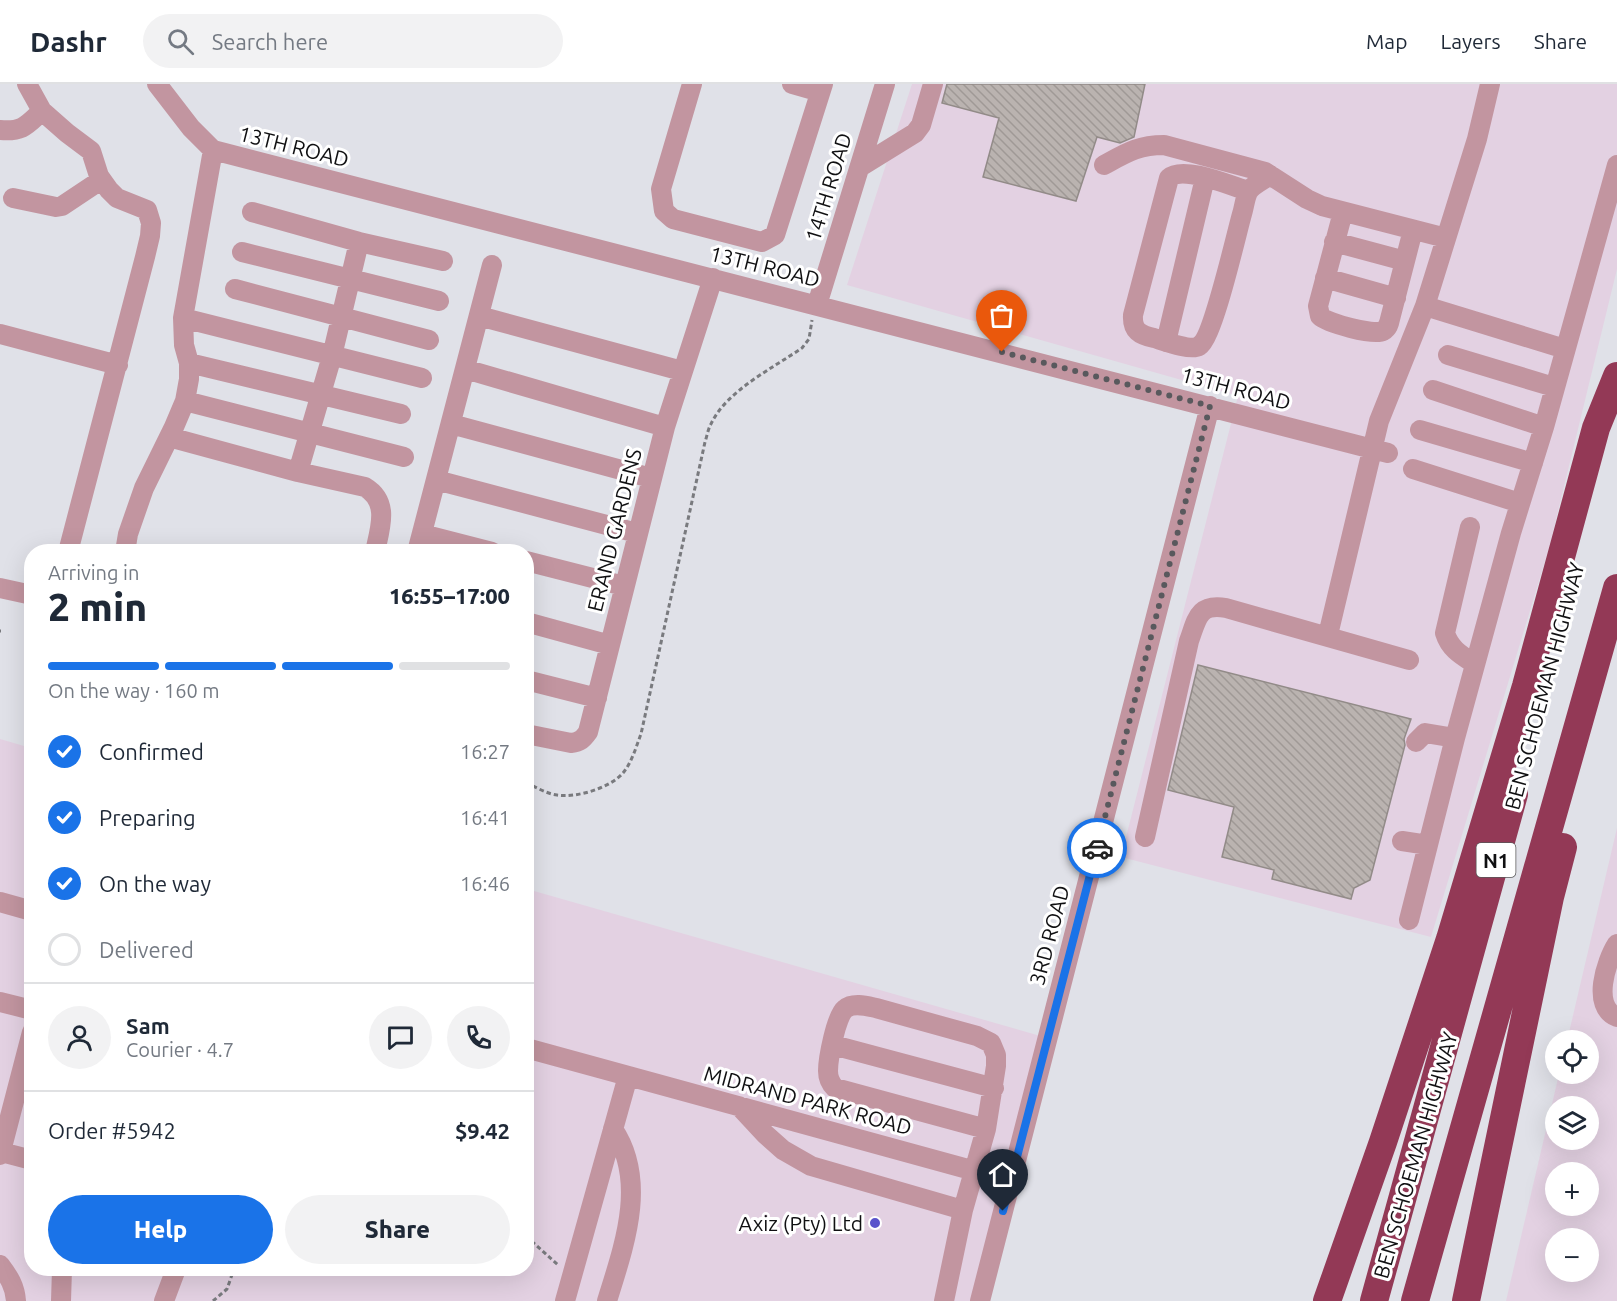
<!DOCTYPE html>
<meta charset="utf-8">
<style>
:root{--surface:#fff;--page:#f2f2f3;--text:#1f2937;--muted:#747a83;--line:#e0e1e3;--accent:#1a73e8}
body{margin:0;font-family:Ubuntu,sans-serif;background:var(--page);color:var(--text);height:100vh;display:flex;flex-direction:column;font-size:22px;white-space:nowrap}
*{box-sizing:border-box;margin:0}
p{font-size:20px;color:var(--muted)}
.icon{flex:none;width:33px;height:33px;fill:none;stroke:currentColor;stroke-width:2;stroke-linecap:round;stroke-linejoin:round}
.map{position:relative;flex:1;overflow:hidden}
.details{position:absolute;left:24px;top:460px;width:510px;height:732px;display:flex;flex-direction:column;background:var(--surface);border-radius:24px;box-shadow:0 6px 24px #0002}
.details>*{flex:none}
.controls{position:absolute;left:1545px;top:946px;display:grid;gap:12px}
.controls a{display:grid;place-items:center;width:54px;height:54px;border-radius:50%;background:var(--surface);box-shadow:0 6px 24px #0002;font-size:30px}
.pin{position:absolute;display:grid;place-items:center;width:51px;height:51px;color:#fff;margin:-62px -26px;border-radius:50% 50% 50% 0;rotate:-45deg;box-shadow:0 0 6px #0007}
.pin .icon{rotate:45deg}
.courier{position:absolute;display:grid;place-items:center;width:60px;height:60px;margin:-30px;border:4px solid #1a73e8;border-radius:50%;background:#fff;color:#222;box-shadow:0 2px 8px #0007}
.overview em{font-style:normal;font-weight:800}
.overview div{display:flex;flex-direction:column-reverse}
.overview{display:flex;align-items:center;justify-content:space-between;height:102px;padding:0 24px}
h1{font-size:39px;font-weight:800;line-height:45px}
.bar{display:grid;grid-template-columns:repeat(4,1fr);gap:9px 6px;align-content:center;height:72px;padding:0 24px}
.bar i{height:8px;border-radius:4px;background:var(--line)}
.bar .active{background:var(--accent)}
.bar p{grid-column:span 4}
.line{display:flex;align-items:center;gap:15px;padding:0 24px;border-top:2px solid var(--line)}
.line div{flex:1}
.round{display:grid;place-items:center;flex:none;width:63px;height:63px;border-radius:32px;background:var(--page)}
ol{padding:0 24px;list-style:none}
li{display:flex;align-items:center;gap:18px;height:66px}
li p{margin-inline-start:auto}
li .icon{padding:6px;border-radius:50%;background:var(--accent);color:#fff;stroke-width:4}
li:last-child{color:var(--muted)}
li i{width:33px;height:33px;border:3px solid var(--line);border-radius:50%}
.cta{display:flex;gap:12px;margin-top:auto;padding:12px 24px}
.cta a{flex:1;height:69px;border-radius:36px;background:var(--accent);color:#fff;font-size:24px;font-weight:800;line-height:69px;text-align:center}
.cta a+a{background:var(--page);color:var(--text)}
header{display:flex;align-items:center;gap:36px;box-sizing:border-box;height:84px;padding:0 30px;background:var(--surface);border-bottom:2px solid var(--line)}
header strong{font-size:28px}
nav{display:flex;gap:33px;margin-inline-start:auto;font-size:21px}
.search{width:420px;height:54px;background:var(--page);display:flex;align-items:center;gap:15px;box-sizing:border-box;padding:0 21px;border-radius:33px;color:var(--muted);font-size:22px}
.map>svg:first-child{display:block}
.commercial{fill:#e3d1e2;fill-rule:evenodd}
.building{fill:url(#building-back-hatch);stroke:#928b88;stroke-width:1.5}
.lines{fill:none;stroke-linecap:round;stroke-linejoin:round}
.path{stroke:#797a7e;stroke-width:3;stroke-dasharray:4.5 3;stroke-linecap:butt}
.minor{stroke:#c295a0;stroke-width:20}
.highway{stroke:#933956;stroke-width:28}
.done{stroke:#59595d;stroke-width:6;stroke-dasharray:0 10.8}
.route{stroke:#1a73e8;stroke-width:8}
.poi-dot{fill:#5a53cb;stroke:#fff;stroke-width:2}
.labels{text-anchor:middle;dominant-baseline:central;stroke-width:6;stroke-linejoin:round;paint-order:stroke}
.shield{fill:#fff;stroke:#585859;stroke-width:1.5}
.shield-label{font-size:20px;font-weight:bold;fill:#101012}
.street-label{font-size:21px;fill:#101012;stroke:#fff}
.poi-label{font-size:21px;fill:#101012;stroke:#fff;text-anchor:end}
</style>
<header>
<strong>Dashr</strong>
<div class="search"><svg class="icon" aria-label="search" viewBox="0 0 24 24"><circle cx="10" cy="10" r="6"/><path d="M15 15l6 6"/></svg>Search here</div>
<nav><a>Map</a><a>Layers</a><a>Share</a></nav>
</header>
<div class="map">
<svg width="1617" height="1217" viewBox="0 0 1617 1217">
<defs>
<pattern id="building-back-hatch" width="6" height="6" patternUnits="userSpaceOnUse" patternTransform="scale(1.5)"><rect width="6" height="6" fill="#bab3b0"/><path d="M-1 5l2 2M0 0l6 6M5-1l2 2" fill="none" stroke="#9f9996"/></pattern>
</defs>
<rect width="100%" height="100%" fill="#e0e1e8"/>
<!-- commercial -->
<path class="commercial" d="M 912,0 L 1617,0 L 1617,185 L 1549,464 L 1431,853 L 1121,773 L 1238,312 L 847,201 Z
M 0,655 L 31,664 L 32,1185 L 526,1185 L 527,805 L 1051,955 L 983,1217 L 0,1217 Z
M 1617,744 L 1617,1217 L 1506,1217 L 1559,990 L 1588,990 L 1588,957 L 1567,957 ZM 1556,1023 L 1588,1023 L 1588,1056 L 1556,1056 ZM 1556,1089 L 1588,1089 L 1588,1122 L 1556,1122 ZM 1556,1155 L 1588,1155 L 1588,1188 L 1556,1188 Z"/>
<!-- building -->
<path class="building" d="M 947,0 L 1145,0 L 1134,53 L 1120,59 L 1097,53 L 1076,117 L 983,93 L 999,34 L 942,19 Z
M 1198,581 L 1411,635 L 1404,655 L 1405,661 L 1370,796 L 1354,804 L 1351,815 L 1272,795 L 1274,786 L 1222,773 L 1234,723 L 1168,706 Z"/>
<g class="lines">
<!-- path -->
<path class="path" d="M 0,547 L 1,547
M 526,699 C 536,703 547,710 557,711 C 577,714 610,704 623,689 C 632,678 636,663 641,650 L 705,358 C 707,352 708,345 711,340 C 726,307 773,284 802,264 L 809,255 L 812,236
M 526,1152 L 558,1181
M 213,1217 L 227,1205 L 234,1185"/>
<!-- minor -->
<path class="minor" d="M 27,0 L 42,27 L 67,49 L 91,67 L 99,92 L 109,106 L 117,114 L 147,126 L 151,139 L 150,152 L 145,173 L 68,468
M 157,0 L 191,44 L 213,66 L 1388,369
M 692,0 L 661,105 L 664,127 L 673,135 L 762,158 L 775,151 L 823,0
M 792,0 L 820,8
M 0,46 C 23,48 27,41 42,27
M 1104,81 C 1126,69 1138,61 1164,61 L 1265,88 L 1307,115 L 1322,122 L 1446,154
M 860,83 L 915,49 L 921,41 L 933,0
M 1248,107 C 1231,102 1183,81 1169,94 L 1133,231 C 1132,247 1140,251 1154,254 C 1164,257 1191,267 1199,262 C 1213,254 1236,151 1242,130 C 1244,124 1245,114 1248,108 C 1252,101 1264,96 1270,91
M 13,114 L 56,123 L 62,122 L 101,96
M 252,128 L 359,158 L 443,177
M 1343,128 L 1318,222 L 1320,232 C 1327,239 1374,252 1383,247 C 1388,244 1389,240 1390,235 L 1413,146
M 1334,158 L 1405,177
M 242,168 L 439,217
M 1325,194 L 1396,214
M 235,205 L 429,256
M 817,221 L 885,0
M 1425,222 L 1565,265
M 479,232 L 682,287
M 183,234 L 422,294
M 0,250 L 118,281
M 1166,258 L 1205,94
M 1448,271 L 1554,303
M 189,279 L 401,330
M 465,285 L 665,343
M 1433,306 L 1544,343
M 185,317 L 404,373
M 451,340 L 651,394
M 1420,346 L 1533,379
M 169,353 L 298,388 L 365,403 C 390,418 380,444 375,468
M 1413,385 L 1520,419
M 298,388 L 332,272 L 359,158
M 436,396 L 637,449
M 1470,443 L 1445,549 C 1450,565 1461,571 1475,580
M 422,450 L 492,468
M 125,468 L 128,450 L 144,404 L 174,343 L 185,317 L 189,295 L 189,279 L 184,261 L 183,234 L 213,66
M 417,468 L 492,181
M 526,477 L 624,502
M 0,504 L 32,511
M 526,538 L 610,561
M 1328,551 L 1379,337 L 1425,222 L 1477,55 L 1490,0
M 526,596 L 597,614
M 526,650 L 571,659 C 580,658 583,655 588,648 L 665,343 L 713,194
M 1416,658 L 1425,649 L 1455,654
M 1145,753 L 1189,557 C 1197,535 1198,519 1226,524 L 1409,576
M 1402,757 L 1428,761
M 0,818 L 32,827
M 1409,836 L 1455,654 L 1511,449 L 1544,343 L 1617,81
M 1617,860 C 1606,877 1591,923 1617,933
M 0,918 L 32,926
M 833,961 L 994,1004
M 526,964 L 975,1087
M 739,1022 L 765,1050 L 783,1066 L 811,1082 L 963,1126
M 1,1068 L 32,1076
M 0,1071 L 32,948
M 0,1181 C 9,1193 15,1202 16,1217
M 61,1217 L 62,1185
M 164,1217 L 176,1185
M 565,1217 L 628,992
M 607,1217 C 624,1162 648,1097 613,1045
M 944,1217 L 963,1126 L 986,1045 L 996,982 L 996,971 L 991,959 L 977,952 L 876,924 C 867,922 853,918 845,925 C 836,932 828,975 828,987 C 828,994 830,999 835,1004 L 986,1045
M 980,1217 L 1210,322"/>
<!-- highway -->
<path class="highway" d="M 1327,1217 L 1383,1058 L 1450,855 L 1526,602 L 1596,344 L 1617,292
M 1374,1217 L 1514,710
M 1415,1217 L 1617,504
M 1466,1217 L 1550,813 L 1563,763"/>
</g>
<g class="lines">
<!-- done -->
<path class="done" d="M 1002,268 L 1210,322 L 1097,764"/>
<!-- route -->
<path class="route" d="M 1003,1127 L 1097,764"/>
</g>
<!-- markers -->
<circle class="poi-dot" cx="875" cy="1139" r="6"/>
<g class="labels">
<!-- shield labels -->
<rect class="shield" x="1476.5" y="759" width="39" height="34" rx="4.5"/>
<g class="shield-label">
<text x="1496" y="776">N1</text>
</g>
<!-- street labels -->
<g class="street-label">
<text transform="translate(294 62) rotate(14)">13TH ROAD</text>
<text transform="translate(828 103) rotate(-73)">14TH ROAD</text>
<text transform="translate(765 182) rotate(14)">13TH ROAD</text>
<text transform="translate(1236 304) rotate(15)">13TH ROAD</text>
<text transform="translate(614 446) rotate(-76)">ERAND GARDENS</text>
<text transform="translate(1544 602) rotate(-75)">BEN SCHOEMAN HIGHWAY</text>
<text transform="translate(1049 851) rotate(-75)">3RD ROAD</text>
<text transform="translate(808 1016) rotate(15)">MIDRAND PARK ROAD</text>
<text transform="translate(1415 1071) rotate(-74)">BEN SCHOEMAN HIGHWAY</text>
</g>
<!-- poi labels -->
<g class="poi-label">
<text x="863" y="1139">Axiz (Pty) Ltd</text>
</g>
</g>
</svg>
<div class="controls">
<a><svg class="icon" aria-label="locate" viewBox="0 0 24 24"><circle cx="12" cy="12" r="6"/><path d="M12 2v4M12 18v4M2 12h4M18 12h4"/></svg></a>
<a><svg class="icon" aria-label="layers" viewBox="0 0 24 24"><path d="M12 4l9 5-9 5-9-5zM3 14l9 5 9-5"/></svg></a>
<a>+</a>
<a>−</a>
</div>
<div class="pin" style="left:1002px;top:268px;background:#ea580c"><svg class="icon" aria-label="bag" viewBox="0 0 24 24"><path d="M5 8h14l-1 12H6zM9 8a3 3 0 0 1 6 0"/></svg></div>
<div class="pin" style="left:1003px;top:1127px;background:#1f2937"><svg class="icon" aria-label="home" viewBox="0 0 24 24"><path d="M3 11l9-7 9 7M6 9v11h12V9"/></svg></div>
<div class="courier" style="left:1097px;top:764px"><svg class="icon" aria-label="car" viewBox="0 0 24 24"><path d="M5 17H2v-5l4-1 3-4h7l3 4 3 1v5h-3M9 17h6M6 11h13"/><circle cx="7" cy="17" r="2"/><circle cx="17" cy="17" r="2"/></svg></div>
<section class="details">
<div class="overview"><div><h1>2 min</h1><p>Arriving in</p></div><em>16:55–17:00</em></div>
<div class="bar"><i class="active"></i><i class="active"></i><i class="active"></i><i></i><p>On the way · 160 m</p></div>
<ol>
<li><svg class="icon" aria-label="check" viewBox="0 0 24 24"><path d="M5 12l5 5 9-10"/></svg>Confirmed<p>16:27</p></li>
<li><svg class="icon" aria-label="check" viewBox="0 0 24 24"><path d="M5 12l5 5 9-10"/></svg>Preparing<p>16:41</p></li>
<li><svg class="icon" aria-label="check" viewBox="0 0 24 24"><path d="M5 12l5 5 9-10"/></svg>On the way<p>16:46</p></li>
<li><i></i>Delivered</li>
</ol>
<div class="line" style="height:108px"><a class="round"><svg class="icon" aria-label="person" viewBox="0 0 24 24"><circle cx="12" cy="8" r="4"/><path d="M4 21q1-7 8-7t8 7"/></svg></a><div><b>Sam</b><p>Courier · 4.7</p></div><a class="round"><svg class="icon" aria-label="chat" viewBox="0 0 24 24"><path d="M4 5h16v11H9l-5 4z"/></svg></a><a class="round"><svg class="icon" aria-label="phone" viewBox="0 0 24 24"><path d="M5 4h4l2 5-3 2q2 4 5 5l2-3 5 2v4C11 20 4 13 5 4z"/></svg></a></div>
<div class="line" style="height:78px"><div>Order #5942</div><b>$9.42</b></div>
<div class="cta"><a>Help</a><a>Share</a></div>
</section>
</div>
